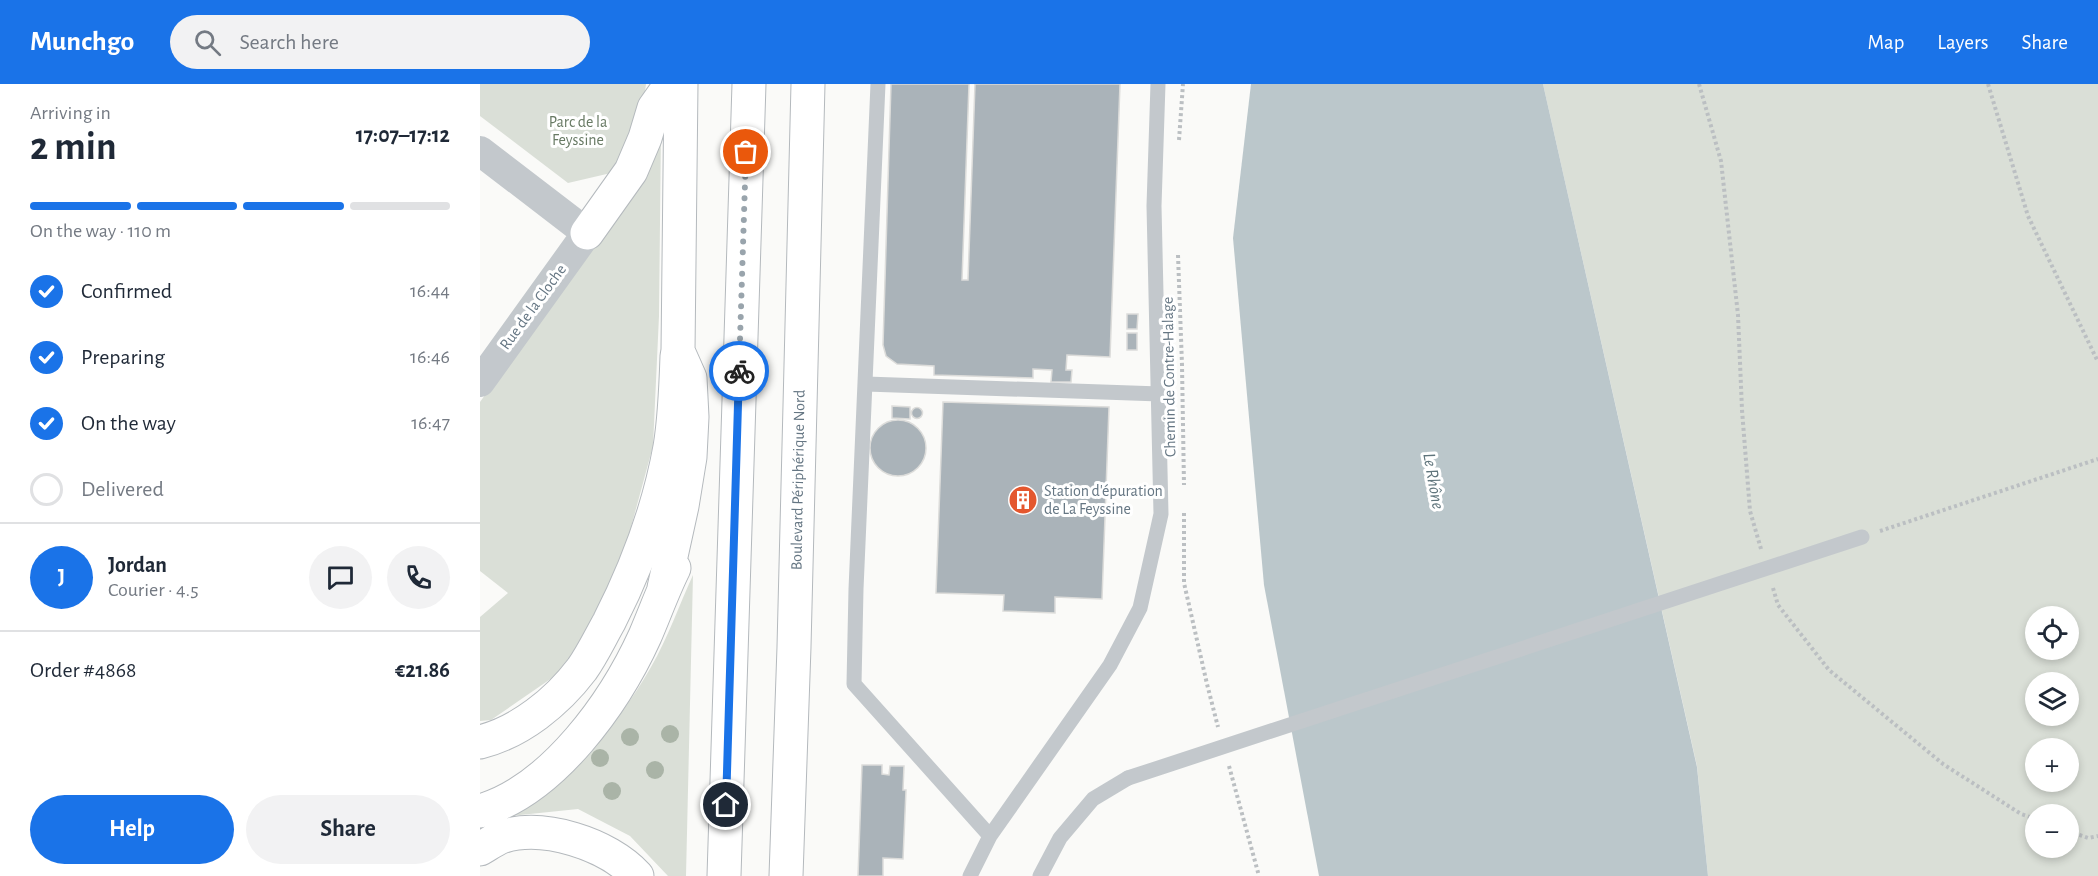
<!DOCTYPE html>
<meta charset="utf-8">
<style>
:root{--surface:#fff;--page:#f2f2f3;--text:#1f2937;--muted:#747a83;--line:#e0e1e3;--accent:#1a73e8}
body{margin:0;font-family:"Alegreya Sans",sans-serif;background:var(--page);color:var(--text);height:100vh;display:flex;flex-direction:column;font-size:22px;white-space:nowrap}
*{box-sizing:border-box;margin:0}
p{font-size:20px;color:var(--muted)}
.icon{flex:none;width:33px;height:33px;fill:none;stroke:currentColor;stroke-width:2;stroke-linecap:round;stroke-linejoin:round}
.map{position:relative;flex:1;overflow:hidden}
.sheet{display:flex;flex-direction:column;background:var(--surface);width:480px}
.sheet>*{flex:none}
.buttons{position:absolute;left:1545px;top:522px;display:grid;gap:12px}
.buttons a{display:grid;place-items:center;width:54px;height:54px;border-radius:50%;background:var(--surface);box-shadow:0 3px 9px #0003;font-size:30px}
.pin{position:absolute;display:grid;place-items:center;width:51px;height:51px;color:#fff;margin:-26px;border:3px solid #fff;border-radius:50%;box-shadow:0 2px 6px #0007}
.courier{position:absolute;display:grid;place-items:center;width:60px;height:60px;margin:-30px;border:4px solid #1a73e8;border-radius:50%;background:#fff;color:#222;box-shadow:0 2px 8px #0007}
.overview em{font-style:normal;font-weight:700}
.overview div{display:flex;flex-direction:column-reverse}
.overview{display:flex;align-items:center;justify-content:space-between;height:102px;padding:0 30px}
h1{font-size:39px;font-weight:700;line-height:45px}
.bar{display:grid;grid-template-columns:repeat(4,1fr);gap:9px 6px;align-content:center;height:72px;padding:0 30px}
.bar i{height:8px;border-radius:4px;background:var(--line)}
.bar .current{background:var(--accent)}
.bar p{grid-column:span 4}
.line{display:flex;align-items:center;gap:15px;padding:0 30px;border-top:2px solid var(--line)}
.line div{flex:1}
.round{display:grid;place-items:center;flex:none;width:63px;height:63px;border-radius:32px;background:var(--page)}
ol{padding:0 30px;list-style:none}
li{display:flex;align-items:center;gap:18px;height:66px}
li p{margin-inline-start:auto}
li .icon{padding:6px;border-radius:50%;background:var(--accent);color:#fff;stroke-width:4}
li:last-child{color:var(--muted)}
li i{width:33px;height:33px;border:3px solid var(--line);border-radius:50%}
.primary-button{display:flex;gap:12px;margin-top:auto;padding:12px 30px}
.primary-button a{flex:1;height:69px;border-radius:36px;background:var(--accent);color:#fff;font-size:24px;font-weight:700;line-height:69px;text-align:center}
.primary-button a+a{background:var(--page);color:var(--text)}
header{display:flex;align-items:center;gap:36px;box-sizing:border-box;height:84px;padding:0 30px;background:var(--accent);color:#fff}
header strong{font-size:28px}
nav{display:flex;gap:33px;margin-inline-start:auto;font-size:21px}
.search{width:420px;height:54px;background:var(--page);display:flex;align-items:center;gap:15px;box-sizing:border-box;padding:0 21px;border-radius:33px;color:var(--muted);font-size:22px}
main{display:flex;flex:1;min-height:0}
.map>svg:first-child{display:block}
.green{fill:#dadfd7;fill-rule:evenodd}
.water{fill:#bbc7cb}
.building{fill:#aab3b9;stroke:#dcdcda;stroke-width:1.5}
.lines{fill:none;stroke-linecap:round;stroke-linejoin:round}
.primary-casing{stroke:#b5babe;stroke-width:35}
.trunk-casing{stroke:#b4b9bd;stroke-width:35}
.path{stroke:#bbbfc2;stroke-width:4;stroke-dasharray:3 3;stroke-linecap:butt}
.service{stroke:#c3c8cc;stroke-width:15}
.minor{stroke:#c3c8cc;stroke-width:30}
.primary{stroke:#fff;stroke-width:33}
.trunk{stroke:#fff;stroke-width:33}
.service-bridge{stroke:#c3c8cc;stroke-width:15}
.tree{fill:#aab4a7}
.done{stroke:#99a4ac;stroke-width:6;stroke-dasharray:0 10.8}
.route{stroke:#1a73e8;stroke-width:8}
.labels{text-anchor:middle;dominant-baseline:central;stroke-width:6;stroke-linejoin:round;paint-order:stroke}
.park-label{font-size:16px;fill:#687a64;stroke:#fff}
.street-label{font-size:16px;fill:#657683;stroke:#fff}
.poi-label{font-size:16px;fill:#657683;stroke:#fff;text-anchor:start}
.water-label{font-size:18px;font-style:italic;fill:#60757c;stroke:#fff}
</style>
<header>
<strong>Munchgo</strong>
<div class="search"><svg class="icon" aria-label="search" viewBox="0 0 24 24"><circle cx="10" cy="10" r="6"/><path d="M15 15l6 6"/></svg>Search here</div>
<nav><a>Map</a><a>Layers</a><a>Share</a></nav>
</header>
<main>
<section class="sheet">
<div class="overview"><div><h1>2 min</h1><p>Arriving in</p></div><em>17:07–17:12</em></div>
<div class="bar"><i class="current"></i><i class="current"></i><i class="current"></i><i></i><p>On the way · 110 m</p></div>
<ol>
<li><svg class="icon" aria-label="check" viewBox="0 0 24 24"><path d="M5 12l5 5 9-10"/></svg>Confirmed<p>16:44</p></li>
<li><svg class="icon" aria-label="check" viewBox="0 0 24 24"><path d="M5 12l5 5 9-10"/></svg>Preparing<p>16:46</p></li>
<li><svg class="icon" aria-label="check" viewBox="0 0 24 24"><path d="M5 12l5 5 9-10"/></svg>On the way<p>16:47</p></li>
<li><i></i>Delivered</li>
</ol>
<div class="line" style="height:108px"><b class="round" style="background:var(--accent);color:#fff">J</b><div><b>Jordan</b><p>Courier · 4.5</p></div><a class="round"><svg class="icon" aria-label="chat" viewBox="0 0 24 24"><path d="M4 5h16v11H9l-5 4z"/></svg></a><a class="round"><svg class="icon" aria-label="phone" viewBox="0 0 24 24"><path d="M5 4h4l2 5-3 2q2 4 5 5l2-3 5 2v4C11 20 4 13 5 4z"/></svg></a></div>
<div class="line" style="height:78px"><div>Order #4868</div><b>€21.86</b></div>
<div class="primary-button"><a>Help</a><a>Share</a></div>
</section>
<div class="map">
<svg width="1618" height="792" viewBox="0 0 1618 792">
<rect width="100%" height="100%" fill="#fafaf8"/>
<!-- green -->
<path class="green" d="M 0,0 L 166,0 L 163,23 L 131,89 L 88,99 L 0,32 Z
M 1063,0 L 1618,0 L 1618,792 L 1228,792 L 1217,682 ZM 1556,532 L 1588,532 L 1588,566 L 1556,566 ZM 1556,598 L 1588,598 L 1588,632 L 1556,632 ZM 1556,664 L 1588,664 L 1588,698 L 1556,698 ZM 1556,730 L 1588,730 L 1588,764 L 1556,764 Z
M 181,46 L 179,232 L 173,362 L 141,480 L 85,585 L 11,636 L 0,637 L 0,533 L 28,509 L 0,487 L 0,318 L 161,91 Z
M 213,491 L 206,792 L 188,792 L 150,752 L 98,725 L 22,733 C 30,730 40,728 47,723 C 96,692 143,632 171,583 C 188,554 199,521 213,491 Z"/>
<!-- water -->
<path class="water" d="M 771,0 L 1063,0 L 1217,683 L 1228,792 L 839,792 L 784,501 L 753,154 Z"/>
<!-- building -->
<path class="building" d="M 411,0 L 489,0 L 482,196 L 488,196 L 495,0 L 640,0 L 630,273 L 587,271 L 586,286 L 592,286 L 591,298 L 571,298 L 572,286 L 553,285 L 553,294 L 454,291 L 454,282 L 417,280 L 406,272 L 403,261 Z
M 647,230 L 658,230 L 657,245 L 647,245 Z
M 647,249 L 657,249 L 657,266 L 647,266 Z
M 463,318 L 629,323 L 622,515 L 575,513 L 575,529 L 523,527 L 524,511 L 456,509 Z
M 412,322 L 430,323 L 430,335 L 412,334 Z
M431.5 329a5.5 5.5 0 1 1 11 0a5.5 5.5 0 1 1-11 0Z
M390 364a28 28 0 1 1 56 0a28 28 0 1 1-56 0Z
M 382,681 L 402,681 L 402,690 L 409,691 L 410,682 L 424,682 L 423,706 L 426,706 L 423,775 L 403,774 L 403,792 L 378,792 Z"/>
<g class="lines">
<!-- primary casing -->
<g class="primary-casing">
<path id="primary" d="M 0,658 C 40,648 77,618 102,585 C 112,571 120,554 129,538 C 157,483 179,424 190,363 C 195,333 196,302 197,272"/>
</g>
<!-- trunk casing -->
<g class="trunk-casing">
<path id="trunk" d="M 107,149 L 151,87 L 165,54 L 174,24 L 191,0
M 184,504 L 202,422 L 210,373 L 212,333 L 210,294 L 198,267 L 201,0
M 0,727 C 73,706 135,618 165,552 C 175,529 183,506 194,484
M 0,765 C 7,761 14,756 21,753 C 63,739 128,760 157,792
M 244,792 L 269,0
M 306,792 L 314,563 L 328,0"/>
</g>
<!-- path -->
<path class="path" d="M 1219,0 L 1241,77 L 1258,231 L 1262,326 L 1270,427 L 1281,465
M 1508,0 L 1548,132 L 1618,278
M 699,56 L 703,0
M 698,171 L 702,281 L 704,401
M 704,429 L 704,499 L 727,600 L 738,643
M 1400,447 L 1618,375
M 1293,504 L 1298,521 L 1349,586 L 1463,680 L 1541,730 L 1556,735
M 749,682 L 779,792
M 1588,747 L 1608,754 L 1618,752"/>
<!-- service -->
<path class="service" d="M 398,0 L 376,505 L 374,600 L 510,752
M 386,300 L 680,310
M 490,792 L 510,752 L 630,581 L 660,524 L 681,430 L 674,122 L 678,0
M 560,792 L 580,754 L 613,715 L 648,694"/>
<!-- minor -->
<path class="minor" d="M 0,67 L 107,149 L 0,298"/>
<!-- primary -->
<use href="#primary" class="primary"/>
<!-- trunk -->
<use href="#trunk" class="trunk"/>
<!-- service-bridge -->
<path class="service-bridge" d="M 648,694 L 1382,453"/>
</g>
<!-- trees -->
<g class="tree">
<circle cx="190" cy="650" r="9"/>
<circle cx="150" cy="653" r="9"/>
<circle cx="120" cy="674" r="9"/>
<circle cx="175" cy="686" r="9"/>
<circle cx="132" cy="707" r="9"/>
</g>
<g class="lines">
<!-- done -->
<path class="done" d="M 259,287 L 266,68"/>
<!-- route -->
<path class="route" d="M 246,721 L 259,287"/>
</g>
<!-- icons -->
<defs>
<g id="building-disc" transform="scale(1.5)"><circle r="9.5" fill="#e4572e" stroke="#fff"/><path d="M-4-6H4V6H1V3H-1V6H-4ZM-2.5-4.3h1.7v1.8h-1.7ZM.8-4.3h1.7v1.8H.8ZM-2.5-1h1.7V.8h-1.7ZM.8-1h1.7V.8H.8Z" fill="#fff"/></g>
</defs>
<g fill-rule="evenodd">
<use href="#building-disc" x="543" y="416"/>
</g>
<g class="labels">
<!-- park labels -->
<g class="park-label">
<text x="98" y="38">Parc de la<tspan x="98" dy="18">Feyssine</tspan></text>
</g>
<!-- street labels -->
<g class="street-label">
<text transform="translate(53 223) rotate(-54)">Rue de la Cloche</text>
<text transform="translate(689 293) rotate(-91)">Chemin de Contre-Halage</text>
<text transform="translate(318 396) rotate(-89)">Boulevard Périphérique Nord</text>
</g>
<!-- poi labels -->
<g class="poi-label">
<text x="564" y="407">Station d'épuration<tspan x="564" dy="18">de La Feyssine</tspan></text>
</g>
<!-- water labels -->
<g class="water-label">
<text transform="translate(953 397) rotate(80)">Le Rhône</text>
</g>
</g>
</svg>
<div class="buttons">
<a><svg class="icon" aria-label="locate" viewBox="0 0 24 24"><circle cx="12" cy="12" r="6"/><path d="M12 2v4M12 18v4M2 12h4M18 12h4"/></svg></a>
<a><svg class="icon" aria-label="layers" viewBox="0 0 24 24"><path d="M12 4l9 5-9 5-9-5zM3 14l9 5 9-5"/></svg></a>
<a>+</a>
<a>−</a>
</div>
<div class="pin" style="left:266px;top:68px;background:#ea580c"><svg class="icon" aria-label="bag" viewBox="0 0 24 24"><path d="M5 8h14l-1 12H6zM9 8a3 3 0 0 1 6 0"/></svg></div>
<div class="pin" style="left:246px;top:721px;background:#1f2937"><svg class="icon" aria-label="home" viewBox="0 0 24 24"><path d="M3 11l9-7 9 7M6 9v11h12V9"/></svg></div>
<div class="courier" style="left:259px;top:287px"><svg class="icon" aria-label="bike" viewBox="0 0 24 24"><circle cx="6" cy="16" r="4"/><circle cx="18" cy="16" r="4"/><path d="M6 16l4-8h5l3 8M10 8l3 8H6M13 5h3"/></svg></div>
</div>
</main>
